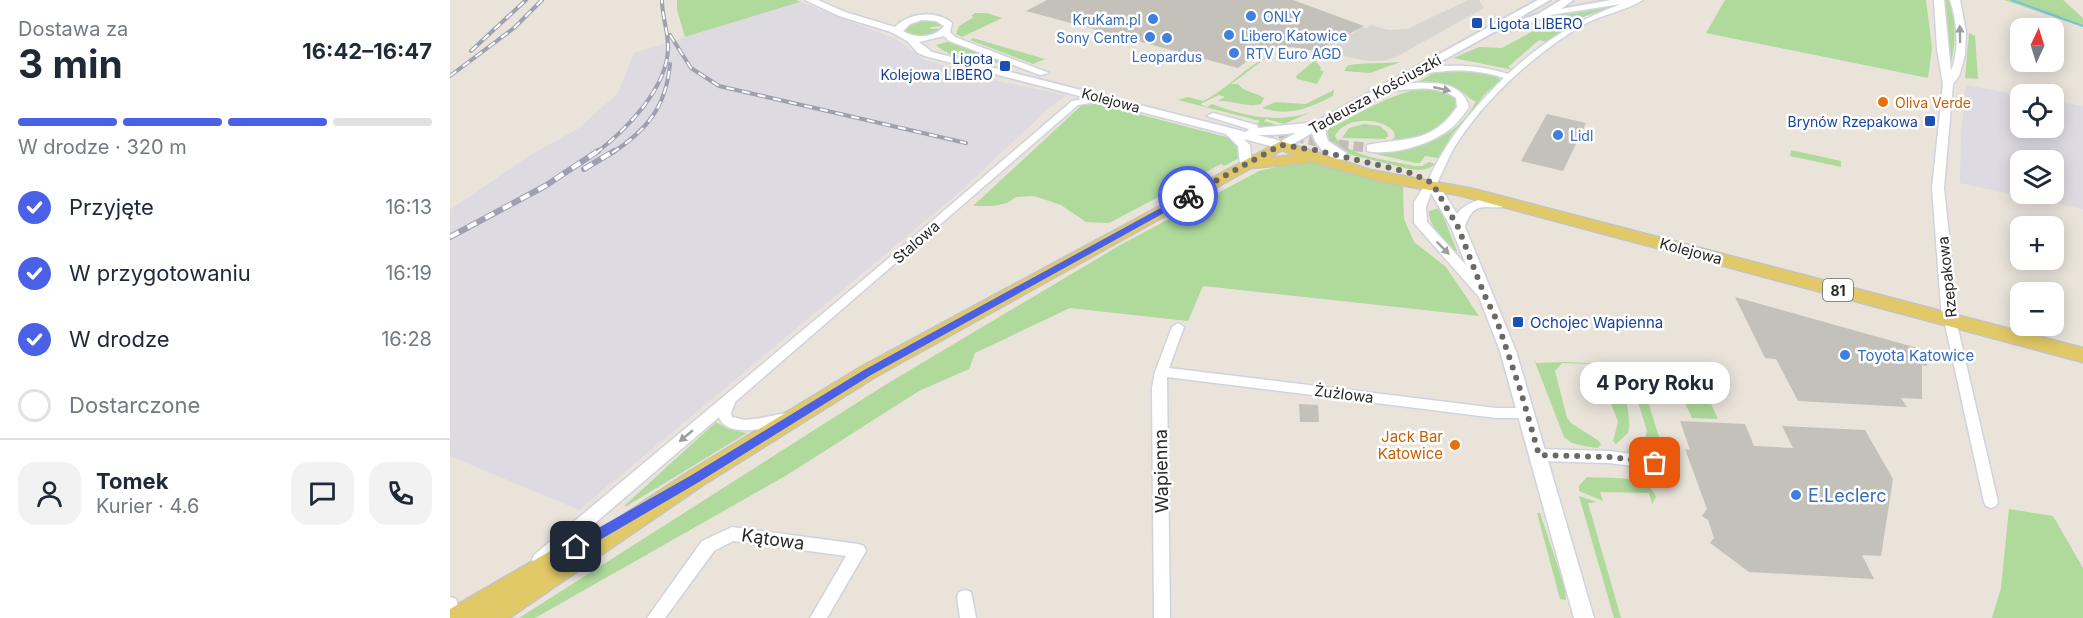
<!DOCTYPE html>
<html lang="pl">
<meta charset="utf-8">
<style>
:root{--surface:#fff;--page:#f2f2f3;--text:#1f2937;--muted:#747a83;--line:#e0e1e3;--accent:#4960e7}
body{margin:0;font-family:Inter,sans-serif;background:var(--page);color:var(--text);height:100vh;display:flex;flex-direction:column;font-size:22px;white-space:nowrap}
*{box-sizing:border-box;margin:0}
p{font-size:20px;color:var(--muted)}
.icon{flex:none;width:33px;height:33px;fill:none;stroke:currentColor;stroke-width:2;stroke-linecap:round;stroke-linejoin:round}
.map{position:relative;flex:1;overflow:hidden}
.details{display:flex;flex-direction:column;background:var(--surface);width:450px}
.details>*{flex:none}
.needle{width:39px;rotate:4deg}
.buttons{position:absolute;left:1560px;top:18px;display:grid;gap:12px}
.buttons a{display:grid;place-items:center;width:54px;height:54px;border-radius:12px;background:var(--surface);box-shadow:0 3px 15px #0003;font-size:30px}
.pin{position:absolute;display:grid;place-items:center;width:51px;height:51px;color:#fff;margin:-26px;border-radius:12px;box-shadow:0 3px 9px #0006}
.courier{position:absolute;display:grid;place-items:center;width:60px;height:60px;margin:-30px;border:4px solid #4960e7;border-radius:50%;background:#fff;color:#222;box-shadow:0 2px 8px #0007}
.bubble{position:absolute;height:42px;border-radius:18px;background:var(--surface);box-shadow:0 3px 15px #0003;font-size:20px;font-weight:700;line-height:42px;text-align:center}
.summary em{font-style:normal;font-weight:700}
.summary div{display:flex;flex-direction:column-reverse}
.summary{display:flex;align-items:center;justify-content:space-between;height:102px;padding:0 18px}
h1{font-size:39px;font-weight:700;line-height:45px}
.bar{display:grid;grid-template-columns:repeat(4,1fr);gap:9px 6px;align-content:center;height:72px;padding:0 18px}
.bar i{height:8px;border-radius:4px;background:var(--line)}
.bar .current{background:var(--accent)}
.bar p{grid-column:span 4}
.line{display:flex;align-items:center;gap:15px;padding:0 18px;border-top:2px solid var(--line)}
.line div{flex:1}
.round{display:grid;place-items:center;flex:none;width:63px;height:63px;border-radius:18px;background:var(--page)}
ol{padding:0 18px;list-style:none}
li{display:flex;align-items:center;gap:18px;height:66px}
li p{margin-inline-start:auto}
li .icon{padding:6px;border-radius:50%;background:var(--accent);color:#fff;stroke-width:4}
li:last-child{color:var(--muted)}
li i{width:33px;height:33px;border:3px solid var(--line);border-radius:50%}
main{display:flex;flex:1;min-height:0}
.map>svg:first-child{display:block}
.industrial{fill:#dddae1;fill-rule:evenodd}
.green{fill:#afda9c}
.plaza{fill:#d9d6d1}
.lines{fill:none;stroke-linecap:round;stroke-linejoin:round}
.stream{stroke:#77c1e1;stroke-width:2}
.building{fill:#c4c0ba}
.tertiary-tunnel{stroke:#c2bdb6;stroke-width:10;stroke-dasharray:10 5;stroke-linecap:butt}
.minor-casing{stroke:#d0d2df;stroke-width:3}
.tertiary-casing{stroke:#d0d2df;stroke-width:3}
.secondary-casing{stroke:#d0d2df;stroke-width:4}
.primary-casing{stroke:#c3c3c3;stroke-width:3}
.minor{fill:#fff;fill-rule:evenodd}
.tertiary{fill:#fff;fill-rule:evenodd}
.secondary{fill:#fff;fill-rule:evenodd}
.primary{fill:#e1c967;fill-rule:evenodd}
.rail-far1-casing{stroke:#9ea0b0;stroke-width:4}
.rail-casing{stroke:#9ea0b0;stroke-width:6}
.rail-far1{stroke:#fff;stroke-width:2;stroke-dasharray:8;stroke-linecap:butt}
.rail{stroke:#fff;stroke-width:4;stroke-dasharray:10;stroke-linecap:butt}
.oneway{fill:#9e9e9e}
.route{fill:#4960e7}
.done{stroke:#6b6966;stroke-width:6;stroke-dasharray:0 10.8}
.shop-dot{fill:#3f7fe0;stroke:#fff;stroke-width:2}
.transit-dot{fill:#1a4fb4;stroke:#fff;stroke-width:2}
.food-dot{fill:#e8710a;stroke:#fff;stroke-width:2}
.labels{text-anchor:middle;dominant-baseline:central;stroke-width:5;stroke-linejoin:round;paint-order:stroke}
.far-shop-label{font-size:14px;fill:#366cbe;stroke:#fff;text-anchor:start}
.far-transit-label{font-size:14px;fill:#164399;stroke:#fff;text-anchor:end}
.far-street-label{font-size:14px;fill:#272727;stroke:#fff}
.far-food-label{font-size:14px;fill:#c56008;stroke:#fff;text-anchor:start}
.shield{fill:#fff;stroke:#686868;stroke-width:1.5}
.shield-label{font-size:14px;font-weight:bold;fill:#272727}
.street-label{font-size:15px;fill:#272727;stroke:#fff}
.transit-label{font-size:15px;fill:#164399;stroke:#fff;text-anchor:start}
.shop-label{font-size:15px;fill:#366cbe;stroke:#fff;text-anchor:start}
.food-label{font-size:15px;fill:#c56008;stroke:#fff;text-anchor:end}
.near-street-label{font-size:18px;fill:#272727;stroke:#fff}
.near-shop-label{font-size:18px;fill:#366cbe;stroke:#fff;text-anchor:start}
</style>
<main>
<section class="details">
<div class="summary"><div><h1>3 min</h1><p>Dostawa za</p></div><em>16:42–16:47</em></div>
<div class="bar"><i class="current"></i><i class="current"></i><i class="current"></i><i></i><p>W drodze · 320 m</p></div>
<ol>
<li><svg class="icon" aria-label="check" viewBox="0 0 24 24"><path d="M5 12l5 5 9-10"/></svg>Przyjęte<p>16:13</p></li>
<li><svg class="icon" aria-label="check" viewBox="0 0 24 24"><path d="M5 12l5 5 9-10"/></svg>W przygotowaniu<p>16:19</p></li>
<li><svg class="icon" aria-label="check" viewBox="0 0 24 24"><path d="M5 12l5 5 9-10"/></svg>W drodze<p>16:28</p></li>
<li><i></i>Dostarczone</li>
</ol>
<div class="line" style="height:108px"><a class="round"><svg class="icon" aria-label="person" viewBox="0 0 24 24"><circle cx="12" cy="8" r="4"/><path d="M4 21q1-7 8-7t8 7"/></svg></a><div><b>Tomek</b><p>Kurier · 4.6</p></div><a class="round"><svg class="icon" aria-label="chat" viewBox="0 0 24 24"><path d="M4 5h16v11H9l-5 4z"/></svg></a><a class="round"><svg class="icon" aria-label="phone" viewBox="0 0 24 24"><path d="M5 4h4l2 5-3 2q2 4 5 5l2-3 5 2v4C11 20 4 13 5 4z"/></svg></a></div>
</section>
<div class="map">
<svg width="1633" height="618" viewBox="0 0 1633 618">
<rect width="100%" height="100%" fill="#e9e3da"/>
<!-- industrial -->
<path class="industrial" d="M 350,2 L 446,39 L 475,60 L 552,82 L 616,95 L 599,108 L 506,195 L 129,510 L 0,456 L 0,210 L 79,156 L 129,128 L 168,93 L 184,53 Z
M 1516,85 L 1570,95 L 1570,128 L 1604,128 L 1604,101 L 1633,106 L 1633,209 L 1510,183 L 1511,135 ZM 1604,160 L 1604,194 L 1570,194 L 1570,160 Z"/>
<!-- green -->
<path class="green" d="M 227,0 L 346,0 L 350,2 L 235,37 L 227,10 Z
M 1275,0 L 1476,0 L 1482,48 L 1478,78 L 1256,33 Z
M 1494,0 L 1500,0 C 1506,18 1506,44 1501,62 Z
M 1554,0 L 1613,0 L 1633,18 L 1633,27 Z
M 1167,5 L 1130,18 L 1097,42 L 1089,40 L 1058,67 L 1064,70 L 1003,58 L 1029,47 L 1052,48 L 1120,11 Z
M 525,13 L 537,13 L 552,18 L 512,37 L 506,34 L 509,26 L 524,17 L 521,16 Z
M 472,21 L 487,21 L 494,26 L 481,27 L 480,29 L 493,28 C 482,37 466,39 453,32 L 457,25 Z
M 1519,33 L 1525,36 L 1528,79 L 1515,78 Z
M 523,38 L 595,59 L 583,64 L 520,40 Z
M 501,41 L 589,74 C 579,73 562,65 555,64 C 531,59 506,63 486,45 Z
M 838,51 L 859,54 L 856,57 C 825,41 806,68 781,84 L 788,84 C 795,93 806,92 814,98 L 811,104 C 797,108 783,100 768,101 L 775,97 L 769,95 L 750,104 L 757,107 L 762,104 C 794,116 828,124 861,112 L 834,124 L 816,119 L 814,121 L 835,127 L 801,129 L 810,121 L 728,100 L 738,97 L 753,101 C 783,87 803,55 838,51 Z
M 865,60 L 871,68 L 870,70 L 874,71 L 867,84 L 847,79 L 846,76 Z
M 950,62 L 920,73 L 894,71 L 897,66 C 909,62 935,64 950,62 Z
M 1004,67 L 1047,75 L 1050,80 L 1033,96 L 1022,112 L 1003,133 L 988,158 L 975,156 L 970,163 L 965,163 L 922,153 C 963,151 1007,141 1026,101 C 1019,100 1017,94 1011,91 C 997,83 983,84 968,82 L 989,70 Z
M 982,88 C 995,92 1007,92 1008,108 C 983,135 974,137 938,143 L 945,137 L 944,132 C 931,116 894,117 885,136 C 894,156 943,161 964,166 L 972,166 L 979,162 L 985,164 C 978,171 969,170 959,169 L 890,152 L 883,149 L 874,135 L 880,128 C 912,113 946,89 982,88 Z
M 884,90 L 883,96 C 859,108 839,117 812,108 L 825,102 L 856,104 Z
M 642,102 L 780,138 L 788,144 L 791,157 L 774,166 L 771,164 L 659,223 L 636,222 L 611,205 L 584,196 L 566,197 L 557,203 L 543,206 L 523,206 L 633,104 Z
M 914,124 L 930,126 L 938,133 L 938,136 L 935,139 L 892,138 L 899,128 Z
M 1341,150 L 1391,161 L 1391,167 L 1340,156 Z
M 847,162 L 863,162 L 929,177 L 926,180 L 953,187 L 954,219 L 964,242 L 996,267 L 1029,316 L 753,286 L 738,321 L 620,308 L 525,353 L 519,369 L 469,391 L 337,475 L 85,618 L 69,618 L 435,385 L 672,244 L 809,171 Z
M 990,208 L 1007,251 L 1007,252 C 994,245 979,226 979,211 Z
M 1083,357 L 1086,363 L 1115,362 L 1178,365 L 1189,374 L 1213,449 L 1205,454 L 1177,451 L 1195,438 L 1197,431 L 1179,373 L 1165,365 L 1112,363 L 1105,371 L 1117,418 L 1121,423 L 1149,441 L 1151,445 L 1147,448 L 1134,446 L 1122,443 L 1114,437 Z
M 1151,375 C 1172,373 1183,416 1178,433 L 1166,444 L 1163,441 L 1168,422 L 1153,382 L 1163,382 L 1161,378 L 1152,377 Z
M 1227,384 L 1230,392 C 1256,392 1258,396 1268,419 L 1242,418 L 1235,403 L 1219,402 L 1214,387 L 1219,383 Z
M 266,422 L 278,429 L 297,433 L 177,506 L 174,506 Z
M 1137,477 C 1159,479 1197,473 1206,497 L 1202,504 L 1199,493 L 1150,492 L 1153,501 L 1129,491 L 1129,486 Z
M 1129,496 L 1147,502 L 1138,503 L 1171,618 L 1164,618 Z
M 1559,509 L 1603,516 L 1633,568 L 1633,618 L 1542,618 L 1551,588 Z
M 1087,513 L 1090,513 L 1115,588 L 1116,600 L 1110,599 Z"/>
<!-- plaza -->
<path class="plaza" d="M 1018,0 L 1029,0 L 1034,8 L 946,57 L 934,61 L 918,61 L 869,51 L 894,34 L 903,33 L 913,27 L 917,28 L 920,25 L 939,30 L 957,29 Z"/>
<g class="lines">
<!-- stream -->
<path class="stream" d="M 1562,0 L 1633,26"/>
</g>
<!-- building -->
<path class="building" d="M 597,0 L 843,0 L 914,26 L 866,51 L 842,47 L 823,49 L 808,53 L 788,68 L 576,11 Z
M 1097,114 L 1136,123 L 1113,171 L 1071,161 Z
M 1285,297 L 1478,351 L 1477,366 L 1472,365 L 1472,399 L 1451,398 L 1457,407 L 1348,401 L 1326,359 L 1315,358 Z
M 849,404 L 868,405 L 869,422 L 850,422 Z
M 1230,421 L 1295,424 L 1304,446 L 1343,448 L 1332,426 L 1415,430 L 1443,479 L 1431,556 L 1412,555 L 1424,579 L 1299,572 L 1260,543 L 1264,538 L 1258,520 L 1252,516 L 1257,509 L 1235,449 L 1240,450 Z"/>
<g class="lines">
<!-- tertiary-tunnel -->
<path class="tertiary-tunnel" d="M 815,130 L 874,143 L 921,148"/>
<!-- minor casing -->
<g class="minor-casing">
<path id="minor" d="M 1182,0 L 1193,0 C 1176,11 1152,14 1133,25 C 1087,52 1038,96 1009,140 C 999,154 994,170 986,185 L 978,185 L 977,183 C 995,142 1022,109 1054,78 C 1020,67 995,70 960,76 L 956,73 L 957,71 C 992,64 1024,63 1058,74 C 1097,38 1133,17 1182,0 Z
M 655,95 L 658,96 L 658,100 L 628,105 L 285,402 L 281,413 L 282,417 L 294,420 L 306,419 L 336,413 L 341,414 L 343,418 L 341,422 C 323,427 277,440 269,417 L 96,565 L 90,567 L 84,565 L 82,560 L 84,555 L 426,269 L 622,101 Z
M 1500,316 L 1506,320 L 1548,502 L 1546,506 L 1541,508 L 1536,506 L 1534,502 L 1494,320 Z
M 728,323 L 734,327 L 719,368 L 1046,408 L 1077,408 L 1082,409 L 1084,413 L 1082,417 L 1077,418 L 1046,418 L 717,377 L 720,618 L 704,618 L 702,388 L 705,372 L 722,327 Z
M 1089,449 L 1159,451 L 1205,457 L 1210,459 L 1212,463 L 1210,467 L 1205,469 L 1159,463 L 1089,461 L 1084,459 L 1082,455 L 1084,451 Z
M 282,527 L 408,544 L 414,546 L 416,551 L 377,618 L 360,618 L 396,556 L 283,541 L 264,551 L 215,618 L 197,618 L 252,541 Z
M 515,590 L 521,592 L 526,618 L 510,618 L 507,597 L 509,592 Z
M 0,597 L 6,599 L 11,618 L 0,618 Z"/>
</g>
<!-- tertiary casing -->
<g class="tertiary-casing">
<path id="tertiary" d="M 355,0 L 368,0 L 395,12 L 445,27 C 459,12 487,10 502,23 L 500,32 L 505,37 L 599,73 L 590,75 L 499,41 L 494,36 L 469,42 L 482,52 L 796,132 L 799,129 L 757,116 L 763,113 L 807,125 L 808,128 L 868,122 L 874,125 C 862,134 824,135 808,135 L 835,142 L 837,145 L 831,149 L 794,139 L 800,145 L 802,165 L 796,169 L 790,165 L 788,146 L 776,134 L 475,56 L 468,53 L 457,41 L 441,32 L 389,16 ZM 472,20 L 486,21 L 494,26 C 485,38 465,39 453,31 L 460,24 Z
M 1484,0 L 1494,0 L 1501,71 C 1510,48 1507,22 1500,0 L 1510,0 L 1516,32 L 1515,55 L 1509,76 L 1503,84 L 1494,188 L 1508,320 L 1500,325 L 1492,320 L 1482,188 L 1493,84 L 1487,49 Z
M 964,83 C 985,82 1013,82 1019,107 C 1013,115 1008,123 1000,129 C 980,145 942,156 917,151 L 917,145 C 955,137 981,145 1007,107 L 1006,98 C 985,83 958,90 934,92 L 929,89 L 934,86 Z
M 982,179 L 986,180 L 1007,214 C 1016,200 1051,191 1063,202 C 1046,217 1025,192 1015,227 L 1066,351 L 1144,618 L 1124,618 L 1050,351 L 1029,297 L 964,223 L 964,202 L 978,180 ZM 981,193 L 1001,227 L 1016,265 L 977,222 L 976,207 Z"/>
</g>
<!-- secondary casing -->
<g class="secondary-casing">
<path id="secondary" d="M 1088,0 L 1100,0 L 1057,25 L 1088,14 L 1111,0 L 1123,0 L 1111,9 L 1161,0 L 1183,0 L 1178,3 L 1100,15 L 1059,31 L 1055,30 L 1055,26 L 874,126 L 878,141 L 896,153 L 898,156 L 896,159 C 880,162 866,147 862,133 L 836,148 L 831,149 L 824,145 Z"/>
</g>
<!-- primary casing -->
<g class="primary-casing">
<path id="primary" d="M 831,141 L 920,170 L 1023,189 L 1633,348 L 1633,362 L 1009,195 L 933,182 L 863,162 L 801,168 L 425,377 L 253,485 L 59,618 L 0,618 L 0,609 L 121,539 L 129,536 L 137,539 L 237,473 L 411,367 ZM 832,150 L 845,155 L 818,158 Z"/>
</g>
<!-- minor -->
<use href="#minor" class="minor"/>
<!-- tertiary -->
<use href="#tertiary" class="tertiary"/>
<!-- secondary -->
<use href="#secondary" class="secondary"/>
<!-- primary -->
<use href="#primary" class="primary"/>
<!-- rail-far1 casing -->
<g class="rail-far1-casing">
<path id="rail-far1" d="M 220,35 L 241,68 L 269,86 L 516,143
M 21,51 L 76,0
M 0,76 L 64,28 L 92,0
M 146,153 C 176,130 218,88 218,47 C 218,31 212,16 212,0
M 162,153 C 197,130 216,107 220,64"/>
</g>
<!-- rail casing -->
<g class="rail-casing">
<path id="rail" d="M 134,169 L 164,151
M 0,237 L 95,186 L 148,151"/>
</g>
<!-- rail-far1 -->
<use href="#rail-far1" class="rail-far1"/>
<!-- rail -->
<use href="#rail" class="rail"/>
</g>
<!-- one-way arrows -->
<defs><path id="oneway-solid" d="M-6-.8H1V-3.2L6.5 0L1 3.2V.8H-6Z" transform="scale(1.5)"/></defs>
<g class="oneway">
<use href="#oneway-solid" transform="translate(1510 34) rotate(-91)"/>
<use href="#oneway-solid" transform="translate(992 89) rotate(13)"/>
<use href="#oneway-solid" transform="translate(993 248) rotate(45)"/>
<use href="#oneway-solid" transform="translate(236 436) rotate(140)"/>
</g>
<!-- route -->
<path class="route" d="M 738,193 L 741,194 L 741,198 L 421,375 L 249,482 L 131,551 L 122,551 L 120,547 L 122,543 L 240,476 L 414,370 Z"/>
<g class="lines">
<!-- done -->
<path class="done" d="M 738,196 L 831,145 L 865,150 L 961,173 L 982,183 L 1008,227 L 1034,294 L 1047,321 L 1071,392 L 1089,455 L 1160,457 L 1205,463"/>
</g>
<!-- markers -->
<g class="shop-dot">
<circle cx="801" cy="16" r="6"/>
<circle cx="703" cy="19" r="6"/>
<circle cx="779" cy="35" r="6"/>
<circle cx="700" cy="37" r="6"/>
<circle cx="717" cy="38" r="6"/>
<circle cx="784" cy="53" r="6"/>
<circle cx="1108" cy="135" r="6"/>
<circle cx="1395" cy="355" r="6"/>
<circle cx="1346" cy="495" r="6"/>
</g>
<g class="transit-dot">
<rect x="1021" y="17" width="12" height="12" rx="3"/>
<rect x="549" y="60" width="12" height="12" rx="3"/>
<rect x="1474" y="115" width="12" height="12" rx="3"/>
<rect x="1062" y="316" width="12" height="12" rx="3"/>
</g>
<g class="food-dot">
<circle cx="1433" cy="102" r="6"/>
<circle cx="1005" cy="445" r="6"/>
</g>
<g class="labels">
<!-- far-shop labels -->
<g class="far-shop-label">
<text x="813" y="16">ONLY</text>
<text x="691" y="19" text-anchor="end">KruKam.pl</text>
<text x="791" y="35">Libero Katowice</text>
<text x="688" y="37" text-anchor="end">Sony Centre</text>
<text x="796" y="53">RTV Euro AGD</text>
<text x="717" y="56" text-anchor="middle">Leopardus</text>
<text x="1120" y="135">Lidl</text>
</g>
<!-- far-transit labels -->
<g class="far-transit-label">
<text x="1039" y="23" text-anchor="start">Ligota LIBERO</text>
<text x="543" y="58">Ligota<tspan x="543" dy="16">Kolejowa LIBERO</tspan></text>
<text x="1468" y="121">Brynów Rzepakowa</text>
</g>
<!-- far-street labels -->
<g class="far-street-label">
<text transform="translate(661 100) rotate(15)">Kolejowa</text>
</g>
<!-- far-food labels -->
<g class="far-food-label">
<text x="1445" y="102">Oliva Verde</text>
</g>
<!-- shield labels -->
<rect class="shield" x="1373" y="279" width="30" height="22" rx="4.5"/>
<g class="shield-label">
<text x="1388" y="290">81</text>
</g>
<!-- street labels -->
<g class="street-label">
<text transform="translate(925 94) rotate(-29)">Tadeusza Kościuszki</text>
<text transform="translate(466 242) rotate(-41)">Stalowa</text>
<text transform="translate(1241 251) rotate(15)">Kolejowa</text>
<text transform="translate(1497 277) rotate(-96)">Rzepakowa</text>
<text transform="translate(894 394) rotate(7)">Żużlowa</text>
</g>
<!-- transit labels -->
<g class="transit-label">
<text x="1080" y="322">Ochojec Wapienna</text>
</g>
<!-- shop labels -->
<g class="shop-label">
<text x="1407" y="355">Toyota Katowice</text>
</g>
<!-- food labels -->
<g class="food-label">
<text x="993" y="436">Jack Bar<tspan x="993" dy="17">Katowice</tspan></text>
</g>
<!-- near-street labels -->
<g class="near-street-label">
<text transform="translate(711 471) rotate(-91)">Wapienna</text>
<text transform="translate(323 539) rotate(8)">Kątowa</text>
</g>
<!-- near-shop labels -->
<g class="near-shop-label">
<text x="1358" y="495">E.Leclerc</text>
</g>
</g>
</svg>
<div class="buttons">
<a><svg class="needle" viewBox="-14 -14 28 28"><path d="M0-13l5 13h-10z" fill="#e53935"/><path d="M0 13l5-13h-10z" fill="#747a83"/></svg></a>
<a><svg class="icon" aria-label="locate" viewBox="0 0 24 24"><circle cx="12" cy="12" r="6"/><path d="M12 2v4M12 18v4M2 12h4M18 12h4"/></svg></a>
<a><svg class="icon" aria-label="layers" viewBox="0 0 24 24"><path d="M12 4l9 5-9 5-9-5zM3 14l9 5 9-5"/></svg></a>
<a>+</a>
<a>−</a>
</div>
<div class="pin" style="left:1205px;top:463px;background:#ea580c"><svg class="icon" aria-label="bag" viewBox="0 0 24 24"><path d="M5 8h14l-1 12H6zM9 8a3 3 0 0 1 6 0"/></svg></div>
<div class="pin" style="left:126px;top:547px;background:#1f2937"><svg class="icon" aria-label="home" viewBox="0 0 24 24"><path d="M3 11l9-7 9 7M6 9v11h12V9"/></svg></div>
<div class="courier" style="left:738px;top:196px"><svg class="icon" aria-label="bike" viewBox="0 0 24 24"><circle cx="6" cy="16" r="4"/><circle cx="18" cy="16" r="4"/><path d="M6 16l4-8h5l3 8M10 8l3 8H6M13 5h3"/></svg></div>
<div class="bubble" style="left:1130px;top:362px;width:150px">4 Pory Roku</div>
</div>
</main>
